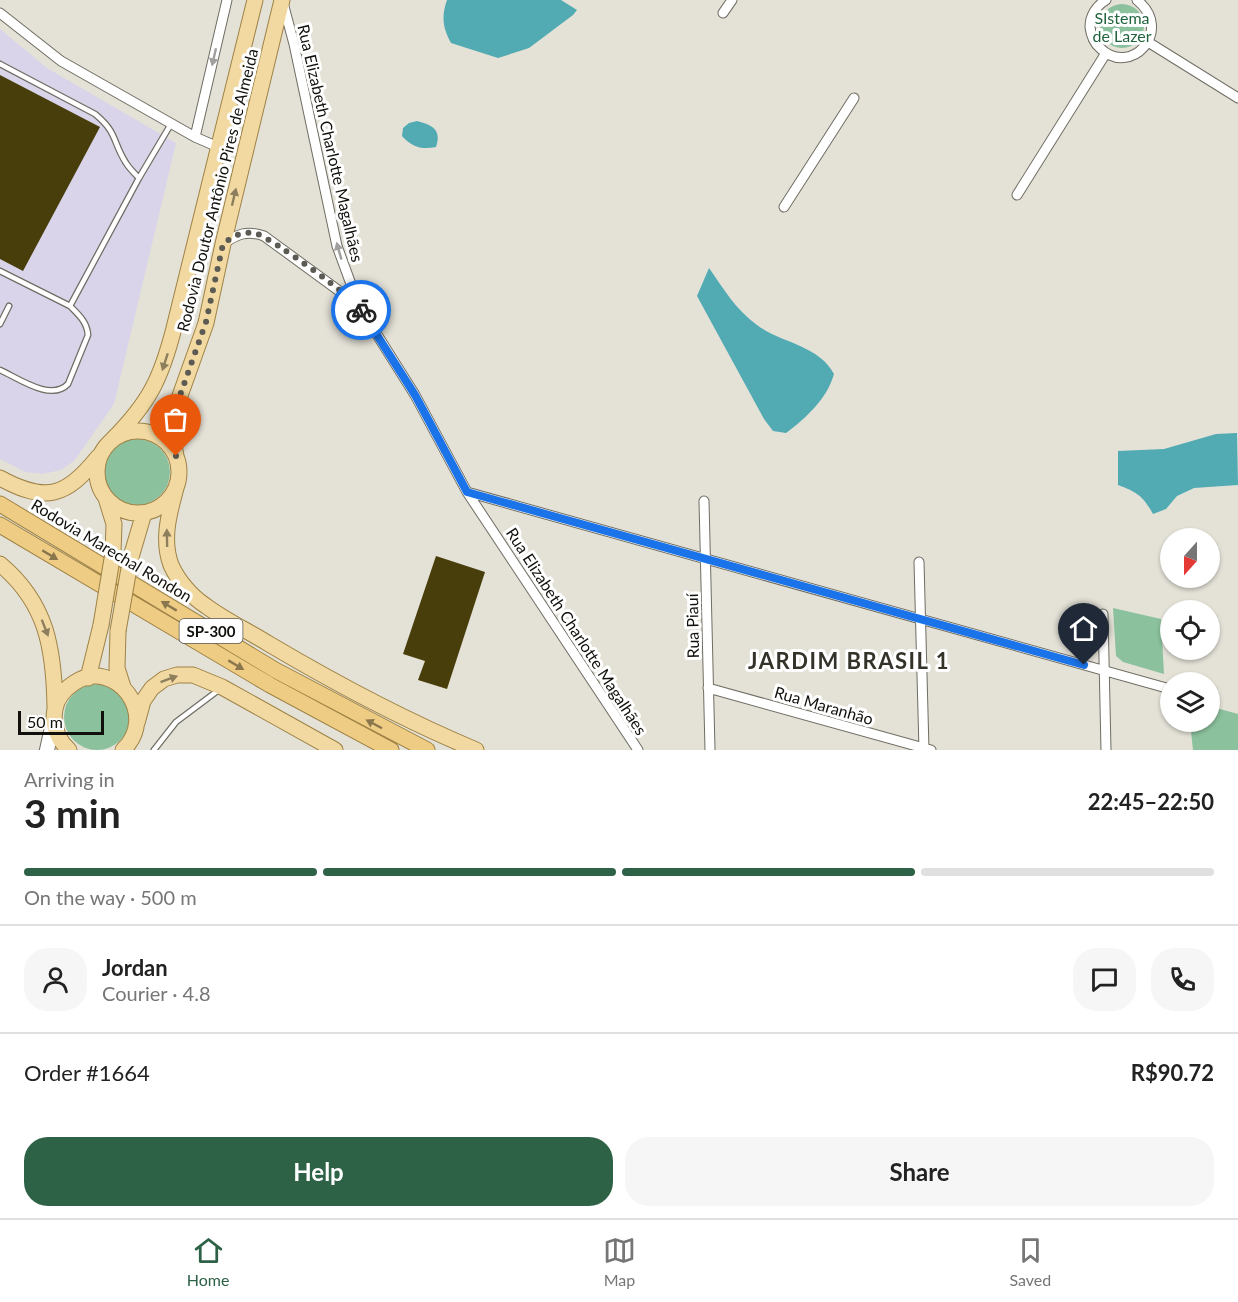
<!DOCTYPE html>
<meta charset="utf-8">
<style>
:root{--surface:#fff;--page:#f6f6f6;--text:#222;--muted:#767676;--line:#e0e0e0;--accent:#2d6247}
body{margin:0;font-family:Lato,sans-serif;background:var(--page);color:var(--text);height:100vh;display:flex;flex-direction:column;font-size:22px;white-space:nowrap}
*{box-sizing:border-box;margin:0}
p{font-size:20px;color:var(--muted)}
.icon{flex:none;width:33px;height:33px;fill:none;stroke:currentColor;stroke-width:2;stroke-linecap:round;stroke-linejoin:round}
.map{position:relative;height:750px;overflow:hidden}
.details{display:flex;flex-direction:column;background:var(--surface);flex:1}
.details>*{flex:none}
.needle{width:39px;rotate:201deg}
.tools{position:absolute;left:1160px;top:528px;display:grid;gap:12px}
.tools a{display:grid;place-items:center;width:60px;height:60px;border-radius:50%;background:var(--surface);box-shadow:0 2px 4px #0004;font-size:30px}
.scale{position:absolute;left:18px;bottom:15px;width:86px;box-sizing:border-box;padding-left:6px;border:3px solid #11100c;border-top:0;font-size:16px;line-height:21px;white-space:nowrap;color:#11100c;-webkit-text-stroke:4px #fff;paint-order:stroke}
.pin{position:absolute;display:grid;place-items:center;width:51px;height:51px;color:#fff;margin:-62px -26px;border-radius:50% 50% 50% 0;rotate:-45deg;box-shadow:0 0 6px #0007}
.pin .icon{rotate:45deg}
.courier{position:absolute;display:grid;place-items:center;width:60px;height:60px;margin:-30px;border:4px solid #1a73e8;border-radius:50%;background:#fff;color:#222;box-shadow:0 2px 8px #0007}
.overview em{font-style:normal;font-weight:700}
.overview div{display:flex;flex-direction:column-reverse}
.overview{display:flex;align-items:center;justify-content:space-between;height:102px;padding:0 24px}
h1{font-size:39px;font-weight:700;line-height:45px}
.bar{display:grid;grid-template-columns:repeat(4,1fr);gap:9px 6px;align-content:center;height:72px;padding:0 24px}
.bar i{height:8px;border-radius:4px;background:var(--line)}
.bar .current{background:var(--accent)}
.bar p{grid-column:span 4}
.line{display:flex;align-items:center;gap:15px;padding:0 24px;border-top:2px solid var(--line)}
.line div{flex:1}
.round{display:grid;place-items:center;flex:none;width:63px;height:63px;border-radius:24px;background:var(--page)}
.button{display:flex;gap:12px;margin-top:auto;padding:12px 24px}
.button a{flex:1;height:69px;border-radius:24px;background:var(--accent);color:#fff;font-size:24px;font-weight:700;line-height:69px;text-align:center}
.button a+a{background:var(--page);color:var(--text)}
.tab-bar{display:flex;justify-content:space-around;align-items:center;height:84px;border-top:2px solid var(--line);background:var(--surface);font-size:16px;color:var(--muted)}
.tab-bar a{display:grid;justify-items:center;gap:3px}
.tab-bar .current{color:var(--accent)}
.map>svg:first-child{display:block}
.industrial{fill:#d9d4ea}
.green{fill:#8bc19d}
.water{fill:#52aab3}
.building{fill:#483e0b}
.lines{fill:none;stroke-linecap:round;stroke-linejoin:round}
.service-casing{stroke:#6f6d63;stroke-width:7}
.minor-casing{stroke:#6f6d63;stroke-width:11}
.secondary-casing{stroke:#6f6d63;stroke-width:16}
.primary-casing{stroke:#9e8245;stroke-width:17}
.trunk-casing{stroke:#9e8245;stroke-width:17}
.service{stroke:#fff;stroke-width:4.5}
.minor{stroke:#fff;stroke-width:9}
.secondary{stroke:#fff;stroke-width:14}
.primary{stroke:#f2d9a2;stroke-width:15}
.trunk{stroke:#eecc83;stroke-width:15}
.primary-bridge-casing{stroke:#9e8245;stroke-width:17;stroke-linecap:butt}
.primary-bridge{stroke:#f2d9a2;stroke-width:15}
.oneway{fill:#a09f9e}
.oneway2{fill:#8d7f5e}
.oneway3{fill:#8b774d}
.done{stroke:#5b5a53;stroke-width:6;stroke-dasharray:0 10.8}
.route{stroke:#1a73e8;stroke-width:8}
.labels{text-anchor:middle;dominant-baseline:central;stroke-width:6;stroke-linejoin:round;paint-order:stroke}
.shield{fill:#fff;stroke:#585855;stroke-width:1.5}
.shield-label{font-size:15px;font-weight:bold;fill:#11100c}
.park-label{font-size:16px;fill:#22643e;stroke:#fff}
.street-label{font-size:16px;fill:#11100c;stroke:#fff}
.district-label{font-size:22px;font-weight:bold;letter-spacing:1.5px;fill:#343229;stroke:#fff}
</style>
<div class="map">
<svg width="1238" height="750" viewBox="0 0 1238 750">
<rect width="100%" height="100%" fill="#e4e2d7"/>
<!-- industrial -->
<path class="industrial" d="M 0,29 L 47,68 L 176,143 L 114,404 L 74,461 L 61,470 L 43,474 L 25,472 L 0,459 Z"/>
<!-- green -->
<path class="green" d="M1100 26a22 22 0 1 1 44 0a22 22 0 1 1-44 0Z
M104 472a33 33 0 1 1 66 0a33 33 0 1 1-66 0Z
M 1113,608 L 1161,619 L 1164,674 L 1123,662 L 1116,656 Z
M64 717a33 33 0 1 1 66 0a33 33 0 1 1-66 0Z
M 1209,706 L 1238,714 L 1238,750 L 1193,750 L 1190,722 L 1209,722 Z"/>
<!-- water -->
<path class="water" d="M 447,0 L 561,0 L 577,10 L 573,15 L 529,48 L 498,58 L 451,43 C 443,28 441,17 447,0 Z
M 417,121 C 432,125 442,129 436,147 C 422,150 412,147 402,136 L 403,128 L 409,123 Z
M 709,268 C 723,288 736,310 757,325 C 781,343 819,345 834,374 C 827,399 806,418 786,433 L 773,431 L 764,419 L 697,296 Z
M 1237,433 L 1238,485 L 1194,488 L 1177,496 L 1166,509 L 1153,514 C 1143,496 1137,492 1118,485 L 1118,451 L 1164,449 L 1216,434 Z"/>
<!-- building -->
<path class="building" d="M 0,75 L 100,127 L 23,271 L 0,259 Z
M 436,556 L 485,572 L 447,689 L 418,680 L 425,661 L 403,654 Z"/>
<g class="lines">
<!-- service casing -->
<g class="service-casing">
<path id="service" d="M 0,64 L 95,114 C 118,133 112,141 126,163 C 129,168 134,173 139,178
M 0,271 L 70,306 L 139,178 L 171,124
M 0,324 L 9,306
M 0,370 C 18,378 51,402 68,384 L 88,335 C 87,322 79,315 70,306
M 154,750 L 176,722 L 220,689"/>
</g>
<!-- minor casing -->
<g class="minor-casing">
<path id="minor" d="M 1106,0 C 1096,6 1090,16 1090,27 C 1091,35 1094,43 1100,48 C 1130,78 1175,31 1137,0
M 283,3 L 294,44 L 337,246 L 359,306 L 415,395 L 467,492 L 638,750
M 0,13 L 61,61 L 195,137 L 218,147
M 723,13 L 732,0
M 1148,42 L 1238,98
M 195,137 L 227,0
M 1017,195 L 1106,53
M 784,207 L 854,98
M 223,244 C 237,234 247,230 264,236 L 357,304
M 467,492 L 1170,689
M 704,501 L 710,750
M 919,562 L 924,750
M 1103,614 L 1106,750
M 708,688 L 931,750"/>
</g>
<!-- secondary casing -->
<g class="secondary-casing">
<path id="secondary" d="M 47,750 L 53,723"/>
</g>
<!-- primary casing -->
<g class="primary-casing">
<path id="primary" d="M97 472a41 41 0 1 1 82 0a41 41 0 1 1-82 0Z
M 112,440 C 149,403 161,379 174,328 L 255,0
M 176,456 L 172,433 L 172,418 L 206,323 L 223,244 L 282,0
M 0,478 C 46,503 66,497 98,457
M 177,484 C 170,511 161,538 171,565 C 178,581 192,597 206,606 C 225,620 248,631 269,644 C 335,683 404,720 476,750
M 106,498 L 114,524 L 113,553
M 131,557 L 144,513
M 0,564 C 47,603 54,649 55,707
M 118,631 L 117,668 L 123,687
M 88,678 L 101,625
M 137,723 L 143,701 L 152,688 L 164,679 L 177,675 L 193,675 L 222,687 L 335,750
M 69,750 C 57,739 52,725 55,709 C 57,698 65,689 74,683 C 115,656 160,715 123,750"/>
</g>
<!-- trunk casing -->
<g class="trunk-casing">
<path id="trunk" d="M 0,504 L 275,670 L 427,750
M 0,525 L 270,685 L 391,750"/>
</g>
<!-- service -->
<use href="#service" class="service"/>
<!-- minor -->
<use href="#minor" class="minor"/>
<!-- secondary -->
<use href="#secondary" class="secondary"/>
<!-- primary -->
<use href="#primary" class="primary"/>
<!-- trunk -->
<use href="#trunk" class="trunk"/>
<!-- primary-bridge casing -->
<g class="primary-bridge-casing">
<path id="primary-bridge" d="M 101,625 L 113,553
M 118,631 L 131,557"/>
</g>
<!-- primary-bridge -->
<use href="#primary-bridge" class="primary-bridge"/>
</g>
<!-- one-way arrows -->
<defs><path id="oneway-solid" d="M-6-.8H1V-3.2L6.5 0L1 3.2V.8H-6Z" transform="scale(1.5)"/></defs>
<g class="oneway">
<use href="#oneway-solid" transform="translate(214 57) rotate(103)"/>
<use href="#oneway-solid" transform="translate(339 251) rotate(-106)"/>
</g>
<g class="oneway2">
<use href="#oneway-solid" transform="translate(234 197) rotate(-77)"/>
<use href="#oneway-solid" transform="translate(165 362) rotate(108)"/>
<use href="#oneway-solid" transform="translate(167 538) rotate(-91)"/>
<use href="#oneway-solid" transform="translate(45 628) rotate(69)"/>
<use href="#oneway-solid" transform="translate(169 679) rotate(-20)"/>
</g>
<g class="oneway3">
<use href="#oneway-solid" transform="translate(50 555) rotate(31)"/>
<use href="#oneway-solid" transform="translate(169 606) rotate(-149)"/>
<use href="#oneway-solid" transform="translate(236 665) rotate(31)"/>
<use href="#oneway-solid" transform="translate(374 724) rotate(-152)"/>
</g>
<g class="lines">
<!-- done -->
<path class="done" d="M 176,456 L 172,433 L 172,418 L 206,322 L 223,244 C 233,236 243,230 257,234 C 270,237 354,298 361,310"/>
<!-- route -->
<path class="route" d="M 361,310 L 415,395 L 467,492 L 1084,665"/>
</g>
<g class="labels">
<!-- shield labels -->
<rect class="shield" x="179.5" y="619" width="63" height="24" rx="4.5"/>
<g class="shield-label">
<text x="211" y="631">SP-300</text>
</g>
<!-- park labels -->
<g class="park-label">
<text x="1122" y="17">SIstema<tspan x="1122" dy="18">de Lazer</tspan></text>
</g>
<!-- street labels -->
<g class="street-label">
<text transform="translate(331 143) rotate(77)">Rua Elizabeth Charlotte Magalhães</text>
<text transform="translate(217 190) rotate(-76)">Rodovia Doutor Antônio Pires de Almeida</text>
<text transform="translate(112 550) rotate(31)">Rodovia Marechal Rondon</text>
<text transform="translate(692 626) rotate(-91)">Rua Piauí</text>
<text transform="translate(577 631) rotate(57)">Rua Elizabeth Charlotte Magalhães</text>
<text transform="translate(824 705) rotate(16)">Rua Maranhão</text>
</g>
<!-- district labels -->
<g class="district-label">
<text x="849" y="660">JARDIM BRASIL 1</text>
</g>
</g>
</svg>
<div class="tools">
<a><svg class="needle" viewBox="-14 -14 28 28"><path d="M0-13l5 13h-10z" fill="#e53935"/><path d="M0 13l5-13h-10z" fill="#767676"/></svg></a>
<a><svg class="icon" aria-label="locate" viewBox="0 0 24 24"><circle cx="12" cy="12" r="6"/><path d="M12 2v4M12 18v4M2 12h4M18 12h4"/></svg></a>
<a><svg class="icon" aria-label="layers" viewBox="0 0 24 24"><path d="M12 4l9 5-9 5-9-5zM3 14l9 5 9-5"/></svg></a>
</div>
<div class="scale">50 m</div>
<div class="pin" style="left:176px;top:456px;background:#ea580c"><svg class="icon" aria-label="bag" viewBox="0 0 24 24"><path d="M5 8h14l-1 12H6zM9 8a3 3 0 0 1 6 0"/></svg></div>
<div class="pin" style="left:1084px;top:665px;background:#1f2937"><svg class="icon" aria-label="home" viewBox="0 0 24 24"><path d="M3 11l9-7 9 7M6 9v11h12V9"/></svg></div>
<div class="courier" style="left:361px;top:310px"><svg class="icon" aria-label="bike" viewBox="0 0 24 24"><circle cx="6" cy="16" r="4"/><circle cx="18" cy="16" r="4"/><path d="M6 16l4-8h5l3 8M10 8l3 8H6M13 5h3"/></svg></div>
</div>
<section class="details">
<div class="overview"><div><h1>3 min</h1><p>Arriving in</p></div><em>22:45–22:50</em></div>
<div class="bar"><i class="current"></i><i class="current"></i><i class="current"></i><i></i><p>On the way · 500 m</p></div>
<div class="line" style="height:108px"><a class="round"><svg class="icon" aria-label="person" viewBox="0 0 24 24"><circle cx="12" cy="8" r="4"/><path d="M4 21q1-7 8-7t8 7"/></svg></a><div><b>Jordan</b><p>Courier · 4.8</p></div><a class="round"><svg class="icon" aria-label="chat" viewBox="0 0 24 24"><path d="M4 5h16v11H9l-5 4z"/></svg></a><a class="round"><svg class="icon" aria-label="phone" viewBox="0 0 24 24"><path d="M5 4h4l2 5-3 2q2 4 5 5l2-3 5 2v4C11 20 4 13 5 4z"/></svg></a></div>
<div class="line" style="height:78px"><div>Order #1664</div><b>R$90.72</b></div>
<div class="button"><a>Help</a><a>Share</a></div>
</section>
<nav class="tab-bar">
<a class="current"><svg class="icon" aria-label="home" viewBox="0 0 24 24"><path d="M3 11l9-7 9 7M6 9v11h12V9"/></svg>Home</a>
<a><svg class="icon" aria-label="map" viewBox="0 0 24 24"><path d="M3 6l6-2 6 2 6-2v14l-6 2-6-2-6 2zM9 4v14M15 6v14"/></svg>Map</a>
<a><svg class="icon" aria-label="saved" viewBox="0 0 24 24"><path d="M7 4h10v16l-5-4-5 4z"/></svg>Saved</a>
</nav>
